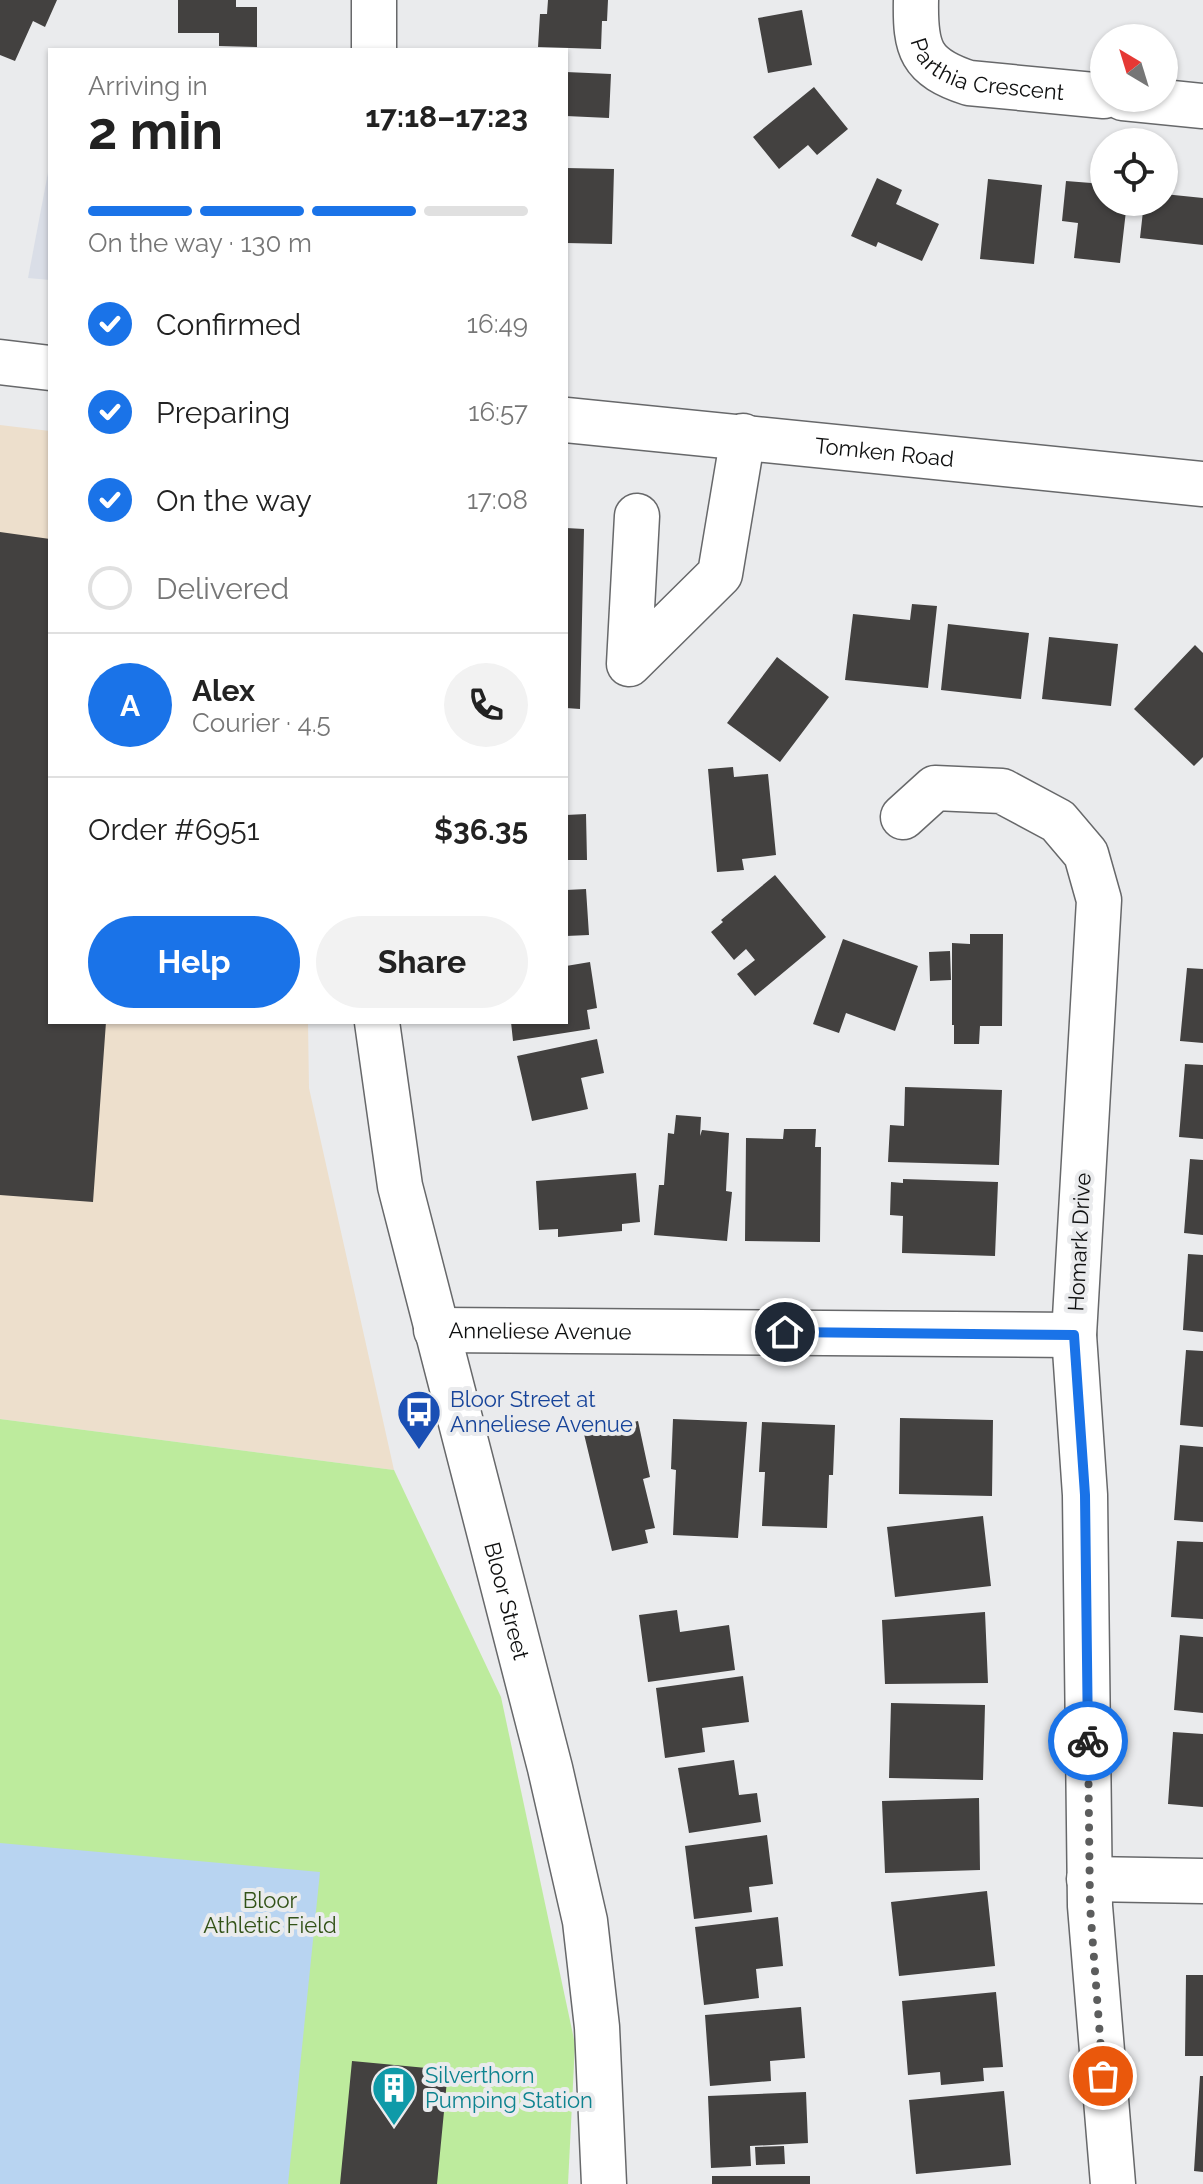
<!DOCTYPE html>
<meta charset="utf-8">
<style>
:root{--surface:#fff;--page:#f2f2f2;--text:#222;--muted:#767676;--line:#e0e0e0;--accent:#1a73e8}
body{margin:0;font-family:Raleway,sans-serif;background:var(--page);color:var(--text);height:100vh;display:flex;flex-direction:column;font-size:30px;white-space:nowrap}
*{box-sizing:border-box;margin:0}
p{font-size:26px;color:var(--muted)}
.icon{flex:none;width:44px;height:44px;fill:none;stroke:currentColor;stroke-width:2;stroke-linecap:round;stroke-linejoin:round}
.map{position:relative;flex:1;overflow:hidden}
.panel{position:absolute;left:48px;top:48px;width:520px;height:976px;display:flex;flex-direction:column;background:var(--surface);border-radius:0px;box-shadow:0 2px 6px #0004}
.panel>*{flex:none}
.needle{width:52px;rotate:322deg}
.fabs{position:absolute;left:1090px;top:24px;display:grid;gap:16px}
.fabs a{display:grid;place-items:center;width:88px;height:88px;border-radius:50%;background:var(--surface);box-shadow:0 2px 6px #0004;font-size:40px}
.pin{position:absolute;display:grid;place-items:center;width:68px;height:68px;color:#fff;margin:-34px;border:4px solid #fff;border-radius:50%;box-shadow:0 2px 8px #0007}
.courier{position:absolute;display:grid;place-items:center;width:80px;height:80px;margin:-40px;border:6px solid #1a73e8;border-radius:50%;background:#fff;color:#222;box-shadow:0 2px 10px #0007}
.overview em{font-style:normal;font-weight:700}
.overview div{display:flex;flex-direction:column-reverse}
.overview{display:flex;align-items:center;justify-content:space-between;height:136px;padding:0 40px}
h1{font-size:52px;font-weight:700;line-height:60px}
.bar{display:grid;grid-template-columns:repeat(4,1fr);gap:12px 8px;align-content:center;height:96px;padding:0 40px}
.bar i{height:10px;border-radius:6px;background:var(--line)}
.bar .on{background:var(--accent)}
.bar p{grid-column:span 4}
.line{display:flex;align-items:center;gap:20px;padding:0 40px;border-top:2px solid var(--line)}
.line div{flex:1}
.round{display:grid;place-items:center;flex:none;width:84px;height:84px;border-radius:42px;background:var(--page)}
ol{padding:0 40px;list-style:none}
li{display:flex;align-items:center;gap:24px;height:88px}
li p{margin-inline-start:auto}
li .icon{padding:8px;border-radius:50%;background:var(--accent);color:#fff;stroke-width:4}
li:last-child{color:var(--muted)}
li i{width:44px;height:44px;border:4px solid var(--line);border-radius:50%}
.cta{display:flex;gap:16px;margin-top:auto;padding:16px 40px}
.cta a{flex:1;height:92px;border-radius:48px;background:var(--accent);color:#fff;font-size:32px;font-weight:700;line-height:92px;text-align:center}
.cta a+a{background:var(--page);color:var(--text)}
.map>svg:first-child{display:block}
.built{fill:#dadee7}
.education{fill:#eddfcc}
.green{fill:#bdeb9d}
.water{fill:#b8d4f1}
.building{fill:#434140}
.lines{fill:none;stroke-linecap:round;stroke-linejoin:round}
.minor-casing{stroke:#67686a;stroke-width:47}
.minor{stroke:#fff;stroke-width:44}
.done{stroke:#5c5d5d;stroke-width:8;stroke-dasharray:0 14.4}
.route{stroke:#1a73e8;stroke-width:10}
.labels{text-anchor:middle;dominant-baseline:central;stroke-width:8;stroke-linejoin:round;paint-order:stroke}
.street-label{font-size:22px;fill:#0f1010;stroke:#eaebed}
.transit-label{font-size:22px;fill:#164399;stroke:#eaebed;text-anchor:start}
.park-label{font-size:22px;fill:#325217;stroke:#eaebed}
.culture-label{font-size:22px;fill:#0d838f;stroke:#eaebed;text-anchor:start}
</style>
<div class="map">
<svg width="1203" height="2184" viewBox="0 0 1203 2184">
<rect width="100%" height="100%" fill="#eaebed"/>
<!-- built -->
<path class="built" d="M 50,162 L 50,280 L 28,278 Z"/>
<!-- education -->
<path class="education" d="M 0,425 L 50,431 L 50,1022 L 308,1022 L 309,1088 L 394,1470 L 0,1419 Z"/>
<!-- green -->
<path class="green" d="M 0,1419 L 394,1470 L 501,1697 L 575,2044 L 568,2184 L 0,2184 Z"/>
<!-- water -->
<path class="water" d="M 0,1843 L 320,1872 L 288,2184 L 0,2184 Z"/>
<!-- building -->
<path class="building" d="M 0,0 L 57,0 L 45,27 L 33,21 L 15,61 L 0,55 Z
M 178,0 L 236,0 L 236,7 L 257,7 L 257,47 L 219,46 L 219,33 L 178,33 Z
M 548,0 L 608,0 L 607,21 L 602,21 L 601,49 L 538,47 L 540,14 L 547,14 Z
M 802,10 L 812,65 L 768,73 L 758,18 Z
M 566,72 L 611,74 L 609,118 L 566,116 Z
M 814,87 L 848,129 L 817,155 L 808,145 L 779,169 L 753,137 Z
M 566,168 L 614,169 L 612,244 L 566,243 Z
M 877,178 L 902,190 L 896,204 L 939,224 L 922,261 L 878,242 L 876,247 L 851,236 Z
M 988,179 L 1042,185 L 1034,264 L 980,259 Z
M 1066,181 L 1104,184 L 1104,202 L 1127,202 L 1120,263 L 1074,258 L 1078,223 L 1062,221 Z
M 1164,194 L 1203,198 L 1203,245 L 1140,238 L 1144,202 L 1164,202 Z
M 566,528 L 584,529 L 580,709 L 566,708 Z
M 0,532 L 50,539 L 50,1022 L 106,1022 L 93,1202 L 0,1195 Z
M 912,604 L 937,606 L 928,688 L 845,680 L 853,614 L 910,620 Z
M 948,624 L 1029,633 L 1021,699 L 941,690 Z
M 1049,637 L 1118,644 L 1111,706 L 1042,699 Z
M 1195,645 L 1203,653 L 1203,757 L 1194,766 L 1134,709 Z
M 777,657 L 829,697 L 780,762 L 727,723 Z
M 733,767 L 734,777 L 768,774 L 776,855 L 742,859 L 744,870 L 717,872 L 708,769 Z
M 586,814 L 587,860 L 566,860 L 566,815 Z
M 775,875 L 826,937 L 755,996 L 737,974 L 755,960 L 746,949 L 734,960 L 711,932 L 723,922 L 721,920 Z
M 586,889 L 589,935 L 566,936 L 566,890 Z
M 970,934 L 1003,934 L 1002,1026 L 980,1026 L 979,1044 L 954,1044 L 954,1025 L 952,1025 L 952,943 L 970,944 Z
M 843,939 L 918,966 L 895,1031 L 846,1013 L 839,1033 L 813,1024 Z
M 950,951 L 951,980 L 930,981 L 929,952 Z
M 590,962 L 597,1008 L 587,1010 L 590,1029 L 513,1041 L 511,1022 L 566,1022 L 566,966 Z
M 1187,968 L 1203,969 L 1203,1043 L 1180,1041 Z
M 597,1039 L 604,1073 L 581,1078 L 588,1109 L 532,1121 L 517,1056 Z
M 1185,1064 L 1203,1065 L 1203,1139 L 1179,1137 Z
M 905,1087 L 1002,1090 L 999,1165 L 888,1162 L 890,1125 L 904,1126 Z
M 676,1115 L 701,1117 L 700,1136 L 702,1130 L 729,1133 L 726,1191 L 732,1192 L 727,1241 L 654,1235 L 659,1185 L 664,1185 L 668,1133 L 674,1134 Z
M 784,1129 L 816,1129 L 815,1147 L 821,1147 L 820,1242 L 745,1241 L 746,1138 L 783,1139 Z
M 1190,1159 L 1203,1160 L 1203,1235 L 1184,1233 Z
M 636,1173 L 640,1222 L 622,1224 L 622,1231 L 558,1237 L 558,1229 L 539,1230 L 536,1181 Z
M 903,1179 L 998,1182 L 995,1256 L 902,1253 L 903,1216 L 890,1215 L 891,1182 L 903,1183 Z
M 1188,1254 L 1203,1255 L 1203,1332 L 1183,1330 Z
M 1186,1350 L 1203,1351 L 1203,1427 L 1180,1425 Z
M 900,1418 L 993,1420 L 992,1496 L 899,1494 Z
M 673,1419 L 747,1422 L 738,1538 L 673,1535 L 676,1470 L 671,1469 Z
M 638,1421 L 650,1477 L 643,1479 L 655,1528 L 645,1530 L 648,1543 L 612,1551 L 584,1434 Z
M 762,1422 L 835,1425 L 833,1475 L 829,1475 L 827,1528 L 762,1526 L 765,1472 L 759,1472 Z
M 1180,1445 L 1203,1447 L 1203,1522 L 1174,1520 Z
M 983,1516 L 991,1586 L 895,1597 L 887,1527 Z
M 1177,1541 L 1203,1542 L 1203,1619 L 1171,1617 Z
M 677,1610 L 680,1632 L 729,1625 L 735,1670 L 648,1682 L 639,1615 Z
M 985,1612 L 988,1683 L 885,1684 L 882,1620 Z
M 1180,1635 L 1203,1637 L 1203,1713 L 1174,1710 Z
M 743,1676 L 749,1722 L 702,1728 L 705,1752 L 665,1758 L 656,1688 Z
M 891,1703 L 985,1705 L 983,1780 L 889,1778 Z
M 1173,1732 L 1203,1734 L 1203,1807 L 1168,1804 Z
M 734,1760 L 739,1795 L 757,1793 L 761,1822 L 689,1833 L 678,1768 Z
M 979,1798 L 980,1870 L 885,1873 L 882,1801 Z
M 767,1835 L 773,1884 L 749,1887 L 752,1912 L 694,1919 L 685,1846 Z
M 987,1891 L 995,1966 L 899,1976 L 891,1902 Z
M 778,1917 L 783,1966 L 756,1969 L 759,1998 L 704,2005 L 695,1927 Z
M 1186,1975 L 1203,1975 L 1203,2056 L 1185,2056 Z
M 996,1992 L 1003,2067 L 983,2068 L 984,2081 L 941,2085 L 940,2072 L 908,2075 L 902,2001 Z
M 801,2007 L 805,2058 L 770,2061 L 771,2081 L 710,2086 L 705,2015 Z
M 352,2061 L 448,2070 L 437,2184 L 340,2184 Z
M 1200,2076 L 1203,2076 L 1203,2172 L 1194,2171 Z
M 1004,2091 L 1011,2165 L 916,2174 L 909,2100 Z
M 806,2092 L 808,2143 L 750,2146 L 751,2166 L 711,2168 L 708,2096 Z
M 784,2146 L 785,2164 L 756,2165 L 755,2147 Z
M 712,2176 L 810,2176 L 810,2184 L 712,2184 Z"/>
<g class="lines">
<!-- minor casing -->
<g class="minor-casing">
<g id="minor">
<path id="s1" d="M 916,0 C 915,49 920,67 969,83 L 1104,96"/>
<path d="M 374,50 L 374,0"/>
<path d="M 1123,98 L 1203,106"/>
<path d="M 0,362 L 50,368"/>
<path id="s2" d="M 566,420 L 1203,484"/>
<path d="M 637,516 L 629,664 L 720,574 L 743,436"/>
<path d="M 903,817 L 935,788 L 1002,791 L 1058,821 L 1086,854 L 1099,900 L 1074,1335 L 1085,1495 L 1090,1906 L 1113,2184"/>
<path id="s3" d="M 377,1022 L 400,1186 L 550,1768 L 585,1921 L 597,2027 L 604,2184"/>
<path id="s4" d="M 436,1330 L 1074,1335"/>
<path d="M 1089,1879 L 1203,1881"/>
</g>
</g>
<!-- minor -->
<use href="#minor" class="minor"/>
</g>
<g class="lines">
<!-- done -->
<path class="done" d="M 1088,1741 L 1090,1906 L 1103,2076"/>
<!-- route -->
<path class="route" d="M 785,1332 L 1074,1335 L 1085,1495 L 1088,1741"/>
</g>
<!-- icons -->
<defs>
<g id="bus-pin" transform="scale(2.3)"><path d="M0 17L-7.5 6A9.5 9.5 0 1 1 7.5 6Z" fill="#1a4fb4" stroke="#eaebed"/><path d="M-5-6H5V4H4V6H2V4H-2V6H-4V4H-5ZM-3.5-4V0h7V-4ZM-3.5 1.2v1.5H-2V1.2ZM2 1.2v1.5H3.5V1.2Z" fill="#fff"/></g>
<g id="building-pin" transform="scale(2.3)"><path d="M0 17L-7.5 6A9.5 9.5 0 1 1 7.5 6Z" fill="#0f9aa8" stroke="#eaebed"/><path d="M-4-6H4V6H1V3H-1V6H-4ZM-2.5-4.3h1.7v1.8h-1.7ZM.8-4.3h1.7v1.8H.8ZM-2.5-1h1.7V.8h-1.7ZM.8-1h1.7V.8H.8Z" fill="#fff"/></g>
</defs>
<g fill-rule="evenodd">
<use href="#bus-pin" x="419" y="1412"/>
<use href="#building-pin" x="394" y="2088"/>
</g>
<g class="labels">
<!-- street labels -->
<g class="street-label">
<text stroke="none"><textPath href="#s1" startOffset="122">Parthia Crescent</textPath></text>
<text stroke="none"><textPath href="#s2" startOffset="320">Tomken Road</textPath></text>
<text transform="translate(1079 1242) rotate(-87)">Homark Drive</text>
<text stroke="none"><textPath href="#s4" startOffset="104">Anneliese Avenue</textPath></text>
<text stroke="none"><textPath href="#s3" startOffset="594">Bloor Street</textPath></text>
</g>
<!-- transit labels -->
<g class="transit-label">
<text x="450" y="1399">Bloor Street at<tspan x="450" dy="25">Anneliese Avenue</tspan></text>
</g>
<!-- park labels -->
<g class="park-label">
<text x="270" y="1900">Bloor<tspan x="270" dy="25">Athletic Field</tspan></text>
</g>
<!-- culture labels -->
<g class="culture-label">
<text x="425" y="2075">Silverthorn<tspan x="425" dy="25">Pumping Station</tspan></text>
</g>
</g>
</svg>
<div class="fabs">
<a><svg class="needle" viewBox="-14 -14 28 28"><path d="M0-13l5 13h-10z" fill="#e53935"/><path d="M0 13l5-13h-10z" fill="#767676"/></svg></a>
<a><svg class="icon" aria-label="locate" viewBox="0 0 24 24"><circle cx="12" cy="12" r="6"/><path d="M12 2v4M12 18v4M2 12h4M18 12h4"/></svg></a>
</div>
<div class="pin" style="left:1103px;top:2076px;background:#ea580c"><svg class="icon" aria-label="bag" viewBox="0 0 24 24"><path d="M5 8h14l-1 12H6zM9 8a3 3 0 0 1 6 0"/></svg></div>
<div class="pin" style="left:785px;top:1332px;background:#1f2937"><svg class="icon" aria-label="home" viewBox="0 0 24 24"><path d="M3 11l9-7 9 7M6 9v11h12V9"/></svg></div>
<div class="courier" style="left:1088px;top:1741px"><svg class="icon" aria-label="bike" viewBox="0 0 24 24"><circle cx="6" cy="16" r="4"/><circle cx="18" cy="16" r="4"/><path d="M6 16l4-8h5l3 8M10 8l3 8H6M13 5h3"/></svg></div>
<section class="panel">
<div class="overview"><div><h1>2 min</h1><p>Arriving in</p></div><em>17:18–17:23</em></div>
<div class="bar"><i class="on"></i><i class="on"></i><i class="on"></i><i></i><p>On the way · 130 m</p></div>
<ol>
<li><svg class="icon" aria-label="check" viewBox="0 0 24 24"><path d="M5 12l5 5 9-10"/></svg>Confirmed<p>16:49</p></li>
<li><svg class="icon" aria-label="check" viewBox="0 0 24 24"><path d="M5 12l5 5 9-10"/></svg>Preparing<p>16:57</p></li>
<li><svg class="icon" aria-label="check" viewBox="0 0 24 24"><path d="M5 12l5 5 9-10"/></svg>On the way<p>17:08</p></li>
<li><i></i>Delivered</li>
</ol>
<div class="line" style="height:144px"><b class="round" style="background:var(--accent);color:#fff">A</b><div><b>Alex</b><p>Courier · 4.5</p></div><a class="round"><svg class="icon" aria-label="phone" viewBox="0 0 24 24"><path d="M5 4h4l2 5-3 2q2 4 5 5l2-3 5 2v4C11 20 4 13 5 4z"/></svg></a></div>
<div class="line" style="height:104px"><div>Order #6951</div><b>$36.35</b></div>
<div class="cta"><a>Help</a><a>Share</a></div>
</section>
</div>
